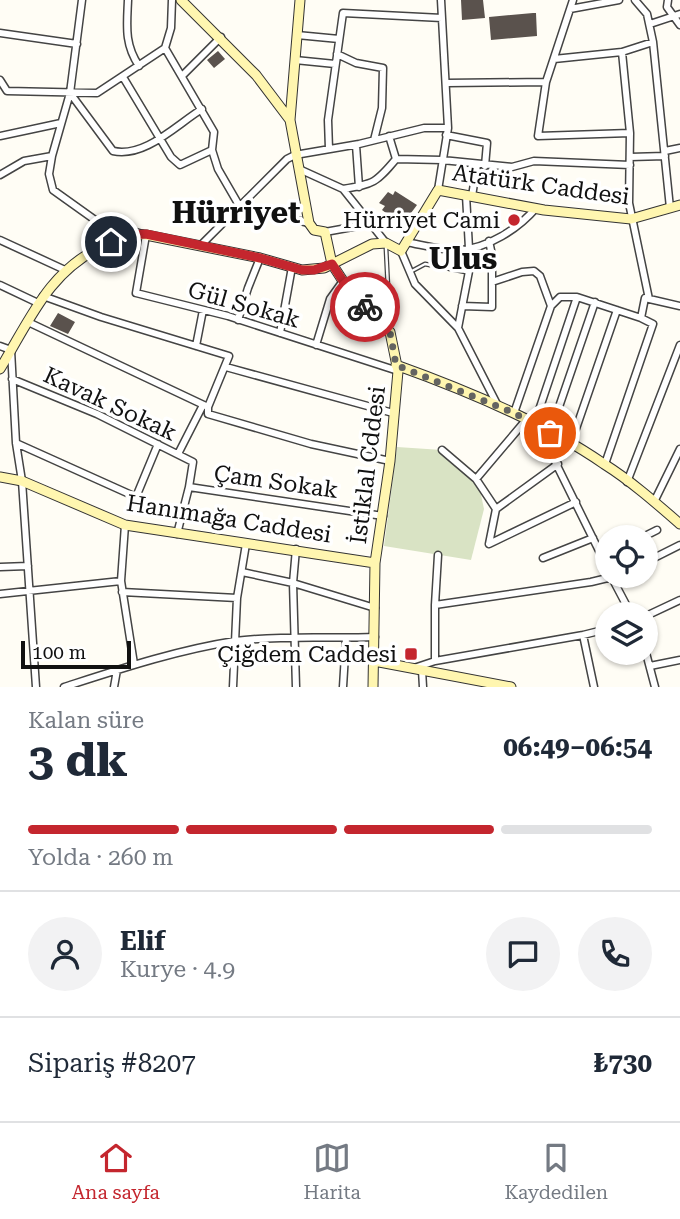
<!DOCTYPE html>
<html lang="tr">
<meta charset="utf-8">
<style>
:root{--surface:#fff;--page:#f2f2f3;--text:#1f2937;--muted:#747a83;--line:#e0e1e3;--accent:#c4262e}
body{margin:0;font-family:"Roboto Serif",serif;background:var(--page);color:var(--text);height:100vh;display:flex;flex-direction:column;font-size:26px;white-space:nowrap}
*{box-sizing:border-box;margin:0}
p{font-size:23px;color:var(--muted)}
.icon{flex:none;width:38px;height:38px;fill:none;stroke:currentColor;stroke-width:2;stroke-linecap:round;stroke-linejoin:round}
.map{position:relative;height:687px;overflow:hidden}
.side{display:flex;flex-direction:column;background:var(--surface);flex:1}
.side>*{flex:none}
.fabs{position:absolute;left:595px;top:525px;display:grid;gap:14px}
.fabs a{display:grid;place-items:center;width:63px;height:63px;border-radius:50%;background:var(--surface);box-shadow:0 2px 5px #0004;font-size:35px}
.scale{position:absolute;left:21px;bottom:18px;width:110px;box-sizing:border-box;padding-left:7px;border:4px solid #111;border-top:0;font-size:19px;line-height:24px;white-space:nowrap;color:#111;-webkit-text-stroke:5px #fff;paint-order:stroke}
.pin{position:absolute;display:grid;place-items:center;width:60px;height:60px;color:#fff;margin:-30px;border:4px solid #fff;border-radius:50%;box-shadow:0 2px 7px #0007}
.courier{position:absolute;display:grid;place-items:center;width:70px;height:70px;margin:-35px;border:5px solid #c4262e;border-radius:50%;background:#fff;color:#222;box-shadow:0 2px 9px #0007}
.summary em{font-style:normal;font-weight:700}
.summary div{display:flex;flex-direction:column-reverse}
.summary{display:flex;align-items:center;justify-content:space-between;height:119px;padding:0 28px}
h1{font-size:46px;font-weight:700;line-height:52px}
.bar{display:grid;grid-template-columns:repeat(4,1fr);gap:10px 7px;align-content:center;height:84px;padding:0 28px}
.bar i{height:9px;border-radius:5px;background:var(--line)}
.bar .active{background:var(--accent)}
.bar p{grid-column:span 4}
.line{display:flex;align-items:center;gap:18px;padding:0 28px;border-top:2px solid var(--line)}
.line div{flex:1}
.round{display:grid;place-items:center;flex:none;width:74px;height:74px;border-radius:37px;background:var(--page)}
.menu{display:flex;justify-content:space-around;align-items:center;height:98px;border-top:2px solid var(--line);background:var(--surface);font-size:19px;color:var(--muted)}
.menu a{display:grid;justify-items:center;gap:4px}
.menu .active{color:var(--accent)}
.map>svg:first-child{display:block}
.cemetery{fill:#d9e3c4}
.building{fill:#5a524d}
.lines{fill:none;stroke-linecap:round;stroke-linejoin:round}
.lane-casing{stroke:#444;stroke-width:5}
.street-casing{stroke:#444;stroke-width:9}
.secondary-casing{stroke:#333;stroke-width:11}
.lane{stroke:#fff;stroke-width:2.5}
.street{stroke:#fff;stroke-width:6}
.secondary{stroke:#fff6b0;stroke-width:9}
.done{stroke:#646461;stroke-width:7;stroke-dasharray:0 12.6}
.route{stroke:#c4262e;stroke-width:9}
.poi-dot{fill:#c4262e;stroke:#fff;stroke-width:2.5}
.labels{text-anchor:middle;dominant-baseline:central;stroke-width:7;stroke-linejoin:round;paint-order:stroke}
.street-label{font-size:23px;fill:#111;stroke:#fff}
.poi-label{font-size:23px;fill:#111;stroke:#fff;text-anchor:end}
.district-label{font-size:30px;font-weight:bold;fill:#111;stroke:#fff}
</style>
<div class="map">
<svg width="680" height="687" viewBox="0 0 680 687">
<rect width="100%" height="100%" fill="#fffdf5"/>
<!-- cemetery -->
<path class="cemetery" d="M 397,447 L 442,450 L 460,466 L 480,490 L 484,509 L 471,560 L 384,546 Z"/>
<!-- building -->
<path class="building" d="M 461,0 L 483,0 L 485,18 L 462,20 Z
M 533,13 L 536,13 L 537,36 L 491,40 L 489,17 Z
M 218,51 L 225,59 L 214,68 L 207,60 Z
M 395,191 L 417,205 L 402,225 L 382,210 L 385,206 L 379,203 L 388,192 L 393,195 Z
M 58,313 L 75,322 L 68,334 L 50,326 Z"/>
<g class="lines">
<!-- lane casing -->
<g class="lane-casing">
<path id="lane" d="M 386,248 L 390,328
M 410,272 L 425,264 L 466,272"/>
</g>
<!-- street casing -->
<g class="street-casing">
<path id="street" d="M 82,0 L 70,93 L 52,156 L 49,174 L 53,190 L 95,220 L 146,235 L 136,293 L 228,316 L 398,371
M 128,0 C 127,25 124,44 139,66
M 573,0 L 546,82 L 538,136 L 630,133
M 635,0 L 647,14 L 653,42 L 670,208
M 668,0 L 667,7 L 680,25
M 570,9 L 619,0
M 650,24 L 680,14
M 0,33 L 77,44
M 297,35 L 339,39
M 165,48 L 214,132 L 212,150 L 218,169 L 240,207 L 309,223
M 165,48 L 171,28 L 172,0
M 622,52 L 630,133 L 629,203 L 649,299
M 337,54 L 356,63 L 383,68 L 382,108 L 374,140
M 554,59 L 622,52 L 653,42
M 295,60 L 335,64
M 182,76 L 221,37
M 123,77 L 171,157 L 180,165 L 212,150
M 0,80 L 7,91 L 97,93 L 165,48
M 447,83 L 546,82
M 70,93 L 113,151 C 145,158 176,125 202,109
M 446,135 L 487,143 L 485,166
M 0,136 L 61,123
M 356,145 L 359,187
M 329,149 L 328,120 L 343,13 L 442,18
M 665,151 L 680,148
M 630,157 L 665,156
M 396,159 L 442,160 L 512,167 L 534,161 L 630,165
M 299,169 L 343,189 L 386,243
M 0,175 L 24,161 L 52,156
M 343,189 C 374,184 376,183 396,159 L 389,136
M 438,190 L 448,128 L 441,0
M 472,196 L 477,165
M 325,232 L 369,224
M 0,240 L 65,270
M 406,242 C 423,245 443,251 460,250 C 488,248 518,229 536,208
M 200,246 L 287,159 L 295,155 L 359,144 L 424,128 L 448,128
M 401,251 L 415,284 L 458,328 L 498,406
M 492,282 L 522,272 L 534,271 L 540,276 L 551,306
M 0,285 L 38,303
M 43,296 L 101,317 L 229,356 L 208,407
M 462,306 L 492,307 L 492,255 L 489,241
M 238,320 L 248,288 L 260,258
M 28,322 L 208,407
M 458,328 L 470,266 L 466,195
M 280,333 L 292,267
M 316,345 L 330,299 L 343,281
M 0,346 L 11,350 L 16,443 L 22,481 L 36,687
M 196,346 L 203,310
M 226,367 L 393,413
M 12,379 L 97,414 L 193,462 L 189,487 L 383,516
M 208,407 L 208,414 L 311,444 L 390,461
M 514,413 L 551,306 L 560,297 L 577,297 L 641,318
M 534,425 L 577,297
M 538,427 L 607,567
M 550,433 L 595,302
M 16,443 L 136,497 L 158,444
M 571,443 L 617,310
M 442,450 L 476,479 L 496,509
M 178,454 L 203,405
M 605,464 L 653,324 L 641,318 L 645,298 L 680,306
M 476,479 L 526,420
M 627,482 L 680,345
M 654,502 L 680,449
M 496,509 L 558,464
M 125,525 L 121,581 L 134,664
M 177,534 L 189,487
M 643,537 L 657,530
M 489,544 L 576,502
M 489,544 L 496,509
M 296,549 L 293,583 L 296,687
M 543,558 L 593,538
M 646,562 L 680,545
M 0,567 L 28,566
M 242,572 L 293,583 L 375,608
M 611,576 L 631,614
M 122,592 L 237,598
M 0,594 L 121,581
M 435,605 L 591,582 L 616,576
M 646,616 L 680,600
M 583,635 L 594,687
M 646,653 L 655,687
M 435,661 L 435,605 L 438,555
M 650,666 L 680,660
M 414,668 L 435,661 L 583,635 L 607,629
M 422,670 L 423,687
M 64,687 C 120,669 177,650 235,641 C 281,635 328,639 375,637
M 114,687 L 117,670
M 233,687 L 237,598 L 246,544
M 343,687 L 346,638"/>
</g>
<!-- secondary casing -->
<g class="secondary-casing">
<path id="secondary" d="M 181,0 L 256,75 L 290,120
M 300,0 L 290,120 L 309,223 L 314,230 L 325,232 L 332,264 L 343,281 L 377,320 L 390,332 L 398,371 L 390,461 L 375,563 L 373,687
M 396,365 C 463,389 545,423 604,464 C 631,481 656,503 680,524
M 0,369 C 31,318 48,272 104,245 C 118,238 131,233 146,235 L 260,258 L 302,270 L 324,268 L 372,244 L 386,243 L 401,251 L 438,190 L 544,210 L 631,219 L 680,205
M 0,477 L 22,481 L 125,525 L 375,563
M 374,661 L 511,687"/>
</g>
<!-- lane -->
<use href="#lane" class="lane"/>
<!-- street -->
<use href="#street" class="street"/>
<!-- secondary -->
<use href="#secondary" class="secondary"/>
</g>
<g class="lines">
<!-- done -->
<path class="done" d="M 365,307 L 390,332 L 396,365 L 514,413 L 550,433"/>
<!-- route -->
<path class="route" d="M 111,242 L 127,235 L 146,234 L 260,258 L 302,270 L 314,270 L 332,264 L 343,281 L 365,307"/>
</g>
<!-- markers -->
<g class="poi-dot">
<circle cx="514" cy="220" r="7"/>
<rect x="404" y="647" width="14" height="14" rx="3.5"/>
</g>
<g class="labels">
<!-- street labels -->
<g class="street-label">
<text transform="translate(541 185) rotate(8)">Atatürk Caddesi</text>
<text transform="translate(244 305) rotate(16)">Gül Sokak</text>
<text transform="translate(110 404) rotate(25)">Kavak Sokak</text>
<text transform="translate(368 465) rotate(-83)">İstiklal Cddesi</text>
<text transform="translate(276 482) rotate(8)">Çam Sokak</text>
<text transform="translate(229 519) rotate(9)">Hanımağa Caddesi</text>
</g>
<!-- poi labels -->
<g class="poi-label">
<text x="500" y="220">Hürriyet Cami</text>
<text x="397" y="654">Çiğdem Caddesi</text>
</g>
<!-- district labels -->
<g class="district-label">
<text x="236" y="212">Hürriyet</text>
<text x="463" y="258">Ulus</text>
</g>
</g>
</svg>
<div class="fabs">
<a><svg class="icon" aria-label="locate" viewBox="0 0 24 24"><circle cx="12" cy="12" r="6"/><path d="M12 2v4M12 18v4M2 12h4M18 12h4"/></svg></a>
<a><svg class="icon" aria-label="layers" viewBox="0 0 24 24"><path d="M12 4l9 5-9 5-9-5zM3 14l9 5 9-5"/></svg></a>
</div>
<div class="scale">100 m</div>
<div class="pin" style="left:550px;top:433px;background:#ea580c"><svg class="icon" aria-label="bag" viewBox="0 0 24 24"><path d="M5 8h14l-1 12H6zM9 8a3 3 0 0 1 6 0"/></svg></div>
<div class="pin" style="left:111px;top:242px;background:#1f2937"><svg class="icon" aria-label="home" viewBox="0 0 24 24"><path d="M3 11l9-7 9 7M6 9v11h12V9"/></svg></div>
<div class="courier" style="left:365px;top:307px"><svg class="icon" aria-label="bike" viewBox="0 0 24 24"><circle cx="6" cy="16" r="4"/><circle cx="18" cy="16" r="4"/><path d="M6 16l4-8h5l3 8M10 8l3 8H6M13 5h3"/></svg></div>
</div>
<section class="side">
<div class="summary"><div><h1>3 dk</h1><p>Kalan süre</p></div><em>06:49–06:54</em></div>
<div class="bar"><i class="active"></i><i class="active"></i><i class="active"></i><i></i><p>Yolda · 260 m</p></div>
<div class="line" style="height:126px"><a class="round"><svg class="icon" aria-label="person" viewBox="0 0 24 24"><circle cx="12" cy="8" r="4"/><path d="M4 21q1-7 8-7t8 7"/></svg></a><div><b>Elif</b><p>Kurye · 4.9</p></div><a class="round"><svg class="icon" aria-label="chat" viewBox="0 0 24 24"><path d="M4 5h16v11H9l-5 4z"/></svg></a><a class="round"><svg class="icon" aria-label="phone" viewBox="0 0 24 24"><path d="M5 4h4l2 5-3 2q2 4 5 5l2-3 5 2v4C11 20 4 13 5 4z"/></svg></a></div>
<div class="line" style="height:91px"><div>Sipariş #8207</div><b>₺730</b></div>
</section>
<nav class="menu">
<a class="active"><svg class="icon" aria-label="home" viewBox="0 0 24 24"><path d="M3 11l9-7 9 7M6 9v11h12V9"/></svg>Ana sayfa</a>
<a><svg class="icon" aria-label="map" viewBox="0 0 24 24"><path d="M3 6l6-2 6 2 6-2v14l-6 2-6-2-6 2zM9 4v14M15 6v14"/></svg>Harita</a>
<a><svg class="icon" aria-label="saved" viewBox="0 0 24 24"><path d="M7 4h10v16l-5-4-5 4z"/></svg>Kaydedilen</a>
</nav>
